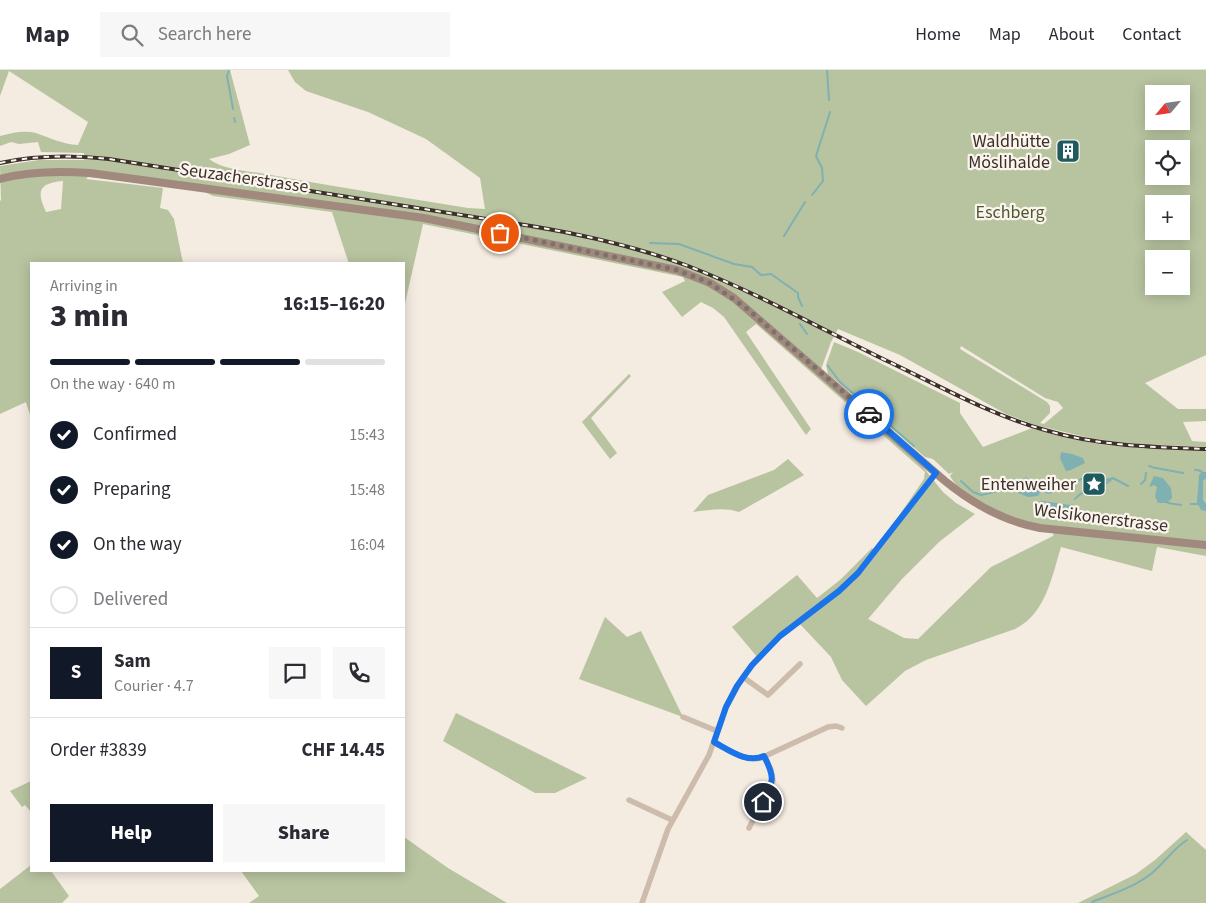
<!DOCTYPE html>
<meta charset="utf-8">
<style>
:root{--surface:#fff;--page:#f7f7f7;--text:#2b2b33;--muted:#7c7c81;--line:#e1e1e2;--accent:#111827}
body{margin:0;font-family:"Source Sans 3",sans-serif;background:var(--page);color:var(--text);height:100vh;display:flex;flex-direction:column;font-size:19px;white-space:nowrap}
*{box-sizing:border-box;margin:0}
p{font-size:16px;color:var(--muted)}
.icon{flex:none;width:28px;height:28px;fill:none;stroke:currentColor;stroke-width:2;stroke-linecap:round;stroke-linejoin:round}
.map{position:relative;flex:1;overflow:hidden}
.sheet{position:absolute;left:30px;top:192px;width:375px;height:610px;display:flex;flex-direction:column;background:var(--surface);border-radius:0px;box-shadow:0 2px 12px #0003}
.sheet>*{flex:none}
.needle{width:32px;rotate:241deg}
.buttons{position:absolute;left:1145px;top:15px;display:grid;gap:10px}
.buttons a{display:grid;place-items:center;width:45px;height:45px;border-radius:0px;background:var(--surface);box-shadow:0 2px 12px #0003;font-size:25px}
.pin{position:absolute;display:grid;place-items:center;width:42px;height:42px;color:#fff;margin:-21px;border:2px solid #fff;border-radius:50%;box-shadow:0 1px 5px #0007}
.courier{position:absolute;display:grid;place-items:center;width:50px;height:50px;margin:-25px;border:4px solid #1a73e8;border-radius:50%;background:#fff;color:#222;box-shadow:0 1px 6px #0007}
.head em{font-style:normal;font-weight:800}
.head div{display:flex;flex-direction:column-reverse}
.head{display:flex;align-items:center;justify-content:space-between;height:85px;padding:0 20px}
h1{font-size:32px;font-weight:800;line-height:38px}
.bar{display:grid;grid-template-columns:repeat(4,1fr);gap:8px 5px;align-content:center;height:60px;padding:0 20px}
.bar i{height:6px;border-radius:4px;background:var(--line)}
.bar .current{background:var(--accent)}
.bar p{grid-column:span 4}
.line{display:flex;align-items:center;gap:12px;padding:0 20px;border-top:1px solid var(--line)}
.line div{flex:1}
.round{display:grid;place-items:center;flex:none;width:52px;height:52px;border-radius:0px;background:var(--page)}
ol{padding:0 20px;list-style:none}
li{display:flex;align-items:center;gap:15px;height:55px}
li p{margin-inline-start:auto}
li .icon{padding:5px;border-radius:50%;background:var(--accent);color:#fff;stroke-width:4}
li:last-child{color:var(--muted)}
li i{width:28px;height:28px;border:2px solid var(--line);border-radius:50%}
.button{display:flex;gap:10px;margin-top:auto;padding:10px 20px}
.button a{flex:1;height:58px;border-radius:0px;background:var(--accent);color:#fff;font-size:20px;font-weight:800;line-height:58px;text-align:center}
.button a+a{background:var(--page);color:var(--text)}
header{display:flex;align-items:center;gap:30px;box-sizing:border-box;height:70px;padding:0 25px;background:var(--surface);border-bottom:1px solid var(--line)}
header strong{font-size:24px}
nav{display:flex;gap:28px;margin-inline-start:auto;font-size:18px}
.search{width:350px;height:45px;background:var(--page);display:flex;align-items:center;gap:12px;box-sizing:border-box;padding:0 18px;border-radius:0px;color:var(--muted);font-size:19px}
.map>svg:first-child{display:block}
.green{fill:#b8c4a0;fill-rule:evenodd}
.water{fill:#7fb0b2}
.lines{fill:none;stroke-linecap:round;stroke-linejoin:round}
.stream{stroke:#7fb0b2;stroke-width:2}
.minor{stroke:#cdbbac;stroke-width:5.5}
.secondary{stroke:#a18a7d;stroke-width:8}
.rail-casing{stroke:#3b302b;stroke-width:4}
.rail{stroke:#fbf5ee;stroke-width:2;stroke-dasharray:5.5;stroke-linecap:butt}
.done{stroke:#7c716b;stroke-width:5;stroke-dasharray:0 9}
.route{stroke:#1a73e8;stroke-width:6}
.labels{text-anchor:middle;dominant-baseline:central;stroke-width:4.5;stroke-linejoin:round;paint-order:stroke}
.poi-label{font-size:18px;fill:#3b302b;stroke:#fbf5ee;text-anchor:end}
.street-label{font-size:18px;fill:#3b302b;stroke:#fbf5ee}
.park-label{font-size:18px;fill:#4a5a2e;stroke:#fbf5ee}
</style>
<header>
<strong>Map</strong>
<div class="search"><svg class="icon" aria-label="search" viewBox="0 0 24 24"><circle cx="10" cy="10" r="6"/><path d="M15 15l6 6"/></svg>Search here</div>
<nav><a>Home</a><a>Map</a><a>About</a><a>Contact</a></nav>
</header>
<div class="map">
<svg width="1206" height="833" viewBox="0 0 1206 833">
<rect width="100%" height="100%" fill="#f4ebe1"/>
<!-- green -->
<path class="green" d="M 0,0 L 230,0 L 250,75 L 229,84 L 209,89 C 225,101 252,101 271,105 C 337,117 402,127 468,138 L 485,139 L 480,108 L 426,69 L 368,42 L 306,21 L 295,12 L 288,0 L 1206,0 L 1206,285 L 1145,313 L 1178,339 L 1206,339 L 1206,351 L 1183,352 L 1192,371 L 1206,372 L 1206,377 L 1124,373 L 1090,368 L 1035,355 L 1006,344 L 900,285 L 838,259 L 831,272 L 819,305 L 922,396 L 943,422 L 956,433 L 975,444 L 939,472 L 902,509 L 868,549 L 904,568 L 918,569 L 991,497 L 1053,466 L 1054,460 C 1026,451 964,434 950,406 L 953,402 L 949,404 L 933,389 L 925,387 L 828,304 L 826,295 L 834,272 L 858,282 L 960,333 L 960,343 L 983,377 L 1032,358 L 1062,367 L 1104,375 L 1206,381 L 1206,486 L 1157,477 L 1152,501 L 1061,477 C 1052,506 1046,544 1015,559 L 926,590 L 905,601 L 866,636 L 842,610 L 831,587 L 798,552 L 758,588 L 732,557 L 797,505 L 817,528 L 840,510 L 872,478 L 875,481 L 924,409 L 925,402 L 756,254 L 746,262 L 811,359 L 806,365 L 724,247 L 713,238 L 701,232 L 682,247 L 662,222 L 685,211 L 683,207 L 423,154 L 404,238 L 404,194 L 349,194 L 332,142 L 213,126 L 195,117 L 88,107 L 86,109 L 163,118 L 160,138 L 168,140 L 174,149 L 183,193 L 31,194 L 31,348 L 26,332 L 0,344 L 0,131 L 1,130 L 0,96 L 39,90 L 84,90 L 84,83 L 41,82 L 38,72 L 19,74 L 11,72 L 0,76 L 0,66 C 12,63 24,60 36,63 C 50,68 62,74 78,75 L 88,52 L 9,1 L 0,26 ZM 1154,24 L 1181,24 L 1181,51 L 1154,51 ZM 1154,79 L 1181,79 L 1181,106 L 1154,106 ZM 63,111 L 61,139 L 46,142 C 36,121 39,113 63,111 ZM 1154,134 L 1181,134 L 1181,161 L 1154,161 ZM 1154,189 L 1181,189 L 1181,216 L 1154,216 ZM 961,276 L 1045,328 L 1058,332 L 1063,338 L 1044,354 L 1040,353 L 1050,343 L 1050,336 L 1047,332 L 960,279 Z
M 629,304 L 631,306 L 591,348 L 617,383 L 610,389 L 582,352 Z
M 788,389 L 804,405 L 739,442 C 724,437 709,440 693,442 L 708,425 L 774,400 Z
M 605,547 L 627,567 L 641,561 L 683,647 L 579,609 Z
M 456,643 L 587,708 L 555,723 L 535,723 L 443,671 Z
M 31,711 L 31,742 L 25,735 L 22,737 L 10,721 Z
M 1186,762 L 1206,780 L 1206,833 L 1078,833 L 1136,804 L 1155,790 Z
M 404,767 L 448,798 L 507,833 L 249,833 L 259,826 L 241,801 L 404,801 Z
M 31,795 L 31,801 L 51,801 L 69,826 L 62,833 L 0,833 L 0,819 Z"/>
<!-- water -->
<path class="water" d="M 1061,382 L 1072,384 L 1083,388 L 1085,393 L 1071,400 L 1066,401 L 1060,388 Z
M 1202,402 L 1206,402 L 1206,408 L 1203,411 L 1203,430 L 1206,434 L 1206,441 L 1201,440 L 1197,432 L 1199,405 Z
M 1154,406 L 1163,408 L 1171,418 L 1172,428 L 1167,433 L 1158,433 L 1155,426 L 1157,417 L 1154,415 L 1149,417 Z
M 1026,407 L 1041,420 L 1038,426 L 1028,427 L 1009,419 L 1009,417 Z
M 1042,431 L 1070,435 L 1073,434 L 1066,442 L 1053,441 L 1049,442 L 1046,440 L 1039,440 L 1037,439 L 1038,432 Z"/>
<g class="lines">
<!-- stream -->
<path class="stream" d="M 229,0 L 227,6 L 233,39
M 827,0 L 829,30
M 234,48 L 235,52
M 812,125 L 823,111 L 822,98 L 816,86 L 830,42
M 784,166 L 805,132
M 650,173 L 679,174 L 734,194 L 752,197 L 761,205 L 771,204 L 798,223 L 798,227 L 802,236
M 800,254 L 807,264
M 828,296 L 840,312 L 914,376
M 1149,396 L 1155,398
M 1156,398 L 1183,403
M 1195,400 L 1198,400 L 1202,402
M 961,411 L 973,422 L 981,425 L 1003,420
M 1141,414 L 1145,410 L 1146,403
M 1041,421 L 1049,423 L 1082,409 L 1097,405 L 1106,410 L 1113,408 L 1128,416
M 1075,429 C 1079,424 1094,415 1101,413 L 1104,415 L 1112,409
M 1168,433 L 1181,435
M 1191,434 L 1198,434
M 1092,832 C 1112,824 1135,817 1152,803 C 1164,793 1174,778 1187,770"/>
<!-- minor -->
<path class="minor" d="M 743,607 L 768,625 L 800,594
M 683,647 L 717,661
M 714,673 C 728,679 745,692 761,688 L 828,657 L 836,656 L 842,658
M 629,730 L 672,750
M 749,758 L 773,711 L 771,700 L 764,686
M 642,833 L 668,759 L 709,685 L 726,637 L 743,607 L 758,588 L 780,566 L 839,521 L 858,503 L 936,403"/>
<!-- secondary -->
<path class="secondary" d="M 0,109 C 29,101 60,101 90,103 L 424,148 L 677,200 L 710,213 L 734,228 L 945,411 C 973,434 1003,451 1040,458 L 1206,475"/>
<!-- rail casing -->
<g class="rail-casing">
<path id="rail" d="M 0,93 C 37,85 72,85 109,89 L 531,156 C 585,165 637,177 688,196 C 755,222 818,257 883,289 C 936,314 988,344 1045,360 C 1098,376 1152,377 1206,379"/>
</g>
<!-- rail -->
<use href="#rail" class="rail"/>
</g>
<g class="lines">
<!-- done -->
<path class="done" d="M 500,163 L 677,200 L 710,213 L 745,237 L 869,344"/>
<!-- route -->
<path class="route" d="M 763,732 C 774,711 775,707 764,686 C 747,694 729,680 714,672 L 726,637 L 737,616 L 752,595 L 780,566 L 839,521 L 858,503 L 936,403 L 869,344"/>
</g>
<!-- icons -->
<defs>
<g id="building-square" transform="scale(1.25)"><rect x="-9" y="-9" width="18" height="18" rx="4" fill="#1f5a5e" stroke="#fbf5ee"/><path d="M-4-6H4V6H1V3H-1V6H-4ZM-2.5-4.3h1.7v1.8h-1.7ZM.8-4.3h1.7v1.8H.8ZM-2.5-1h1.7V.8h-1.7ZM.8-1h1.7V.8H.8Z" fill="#fff"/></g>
<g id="sight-square" transform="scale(1.25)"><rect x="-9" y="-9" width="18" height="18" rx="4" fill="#1f5a5e" stroke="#fbf5ee"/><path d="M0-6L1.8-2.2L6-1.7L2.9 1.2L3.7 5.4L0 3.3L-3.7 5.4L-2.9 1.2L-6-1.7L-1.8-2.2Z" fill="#fff"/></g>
</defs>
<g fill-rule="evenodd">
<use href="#building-square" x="1068" y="81"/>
<use href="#sight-square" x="1094" y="414"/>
</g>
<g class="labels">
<!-- poi labels -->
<g class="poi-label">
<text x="1050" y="71">Waldhütte<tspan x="1050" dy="21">Möslihalde</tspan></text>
<text x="1076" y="414">Entenweiher</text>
</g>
<!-- street labels -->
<g class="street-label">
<text transform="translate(244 108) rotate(8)">Seuzacherstrasse</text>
<text transform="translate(1101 448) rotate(7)">Welsikonerstrasse</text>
</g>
<!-- park labels -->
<g class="park-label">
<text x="1010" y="142">Eschberg</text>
</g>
</g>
</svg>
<div class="buttons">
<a><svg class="needle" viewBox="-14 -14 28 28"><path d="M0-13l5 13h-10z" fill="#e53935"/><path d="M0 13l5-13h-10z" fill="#7c7c81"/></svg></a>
<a><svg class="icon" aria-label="locate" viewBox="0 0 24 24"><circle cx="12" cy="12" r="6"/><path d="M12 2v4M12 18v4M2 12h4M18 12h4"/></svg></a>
<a>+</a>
<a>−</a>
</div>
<div class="pin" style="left:500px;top:163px;background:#ea580c"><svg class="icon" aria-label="bag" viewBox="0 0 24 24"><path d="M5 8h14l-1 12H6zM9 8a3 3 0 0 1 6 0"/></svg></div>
<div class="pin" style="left:763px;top:732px;background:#1f2937"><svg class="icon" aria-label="home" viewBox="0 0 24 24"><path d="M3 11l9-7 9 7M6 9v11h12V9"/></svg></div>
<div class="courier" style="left:869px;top:344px"><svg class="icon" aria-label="car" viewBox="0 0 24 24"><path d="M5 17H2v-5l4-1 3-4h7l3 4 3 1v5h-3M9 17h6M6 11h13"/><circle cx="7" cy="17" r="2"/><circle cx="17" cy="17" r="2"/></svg></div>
<section class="sheet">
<div class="head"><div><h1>3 min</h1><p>Arriving in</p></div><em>16:15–16:20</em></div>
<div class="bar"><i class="current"></i><i class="current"></i><i class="current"></i><i></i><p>On the way · 640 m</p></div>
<ol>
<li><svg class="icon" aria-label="check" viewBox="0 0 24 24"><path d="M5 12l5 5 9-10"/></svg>Confirmed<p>15:43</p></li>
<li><svg class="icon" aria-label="check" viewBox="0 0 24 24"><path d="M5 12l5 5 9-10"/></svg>Preparing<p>15:48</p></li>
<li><svg class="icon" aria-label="check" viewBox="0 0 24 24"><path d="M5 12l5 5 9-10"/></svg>On the way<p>16:04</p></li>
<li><i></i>Delivered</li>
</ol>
<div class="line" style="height:90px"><b class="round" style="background:var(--accent);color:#fff">S</b><div><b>Sam</b><p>Courier · 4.7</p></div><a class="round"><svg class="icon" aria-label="chat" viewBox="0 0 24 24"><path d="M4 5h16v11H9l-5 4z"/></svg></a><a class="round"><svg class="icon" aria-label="phone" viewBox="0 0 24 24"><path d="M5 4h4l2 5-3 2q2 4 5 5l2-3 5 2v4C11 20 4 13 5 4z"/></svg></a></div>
<div class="line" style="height:65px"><div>Order #3839</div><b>CHF 14.45</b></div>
<div class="button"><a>Help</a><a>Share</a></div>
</section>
</div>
